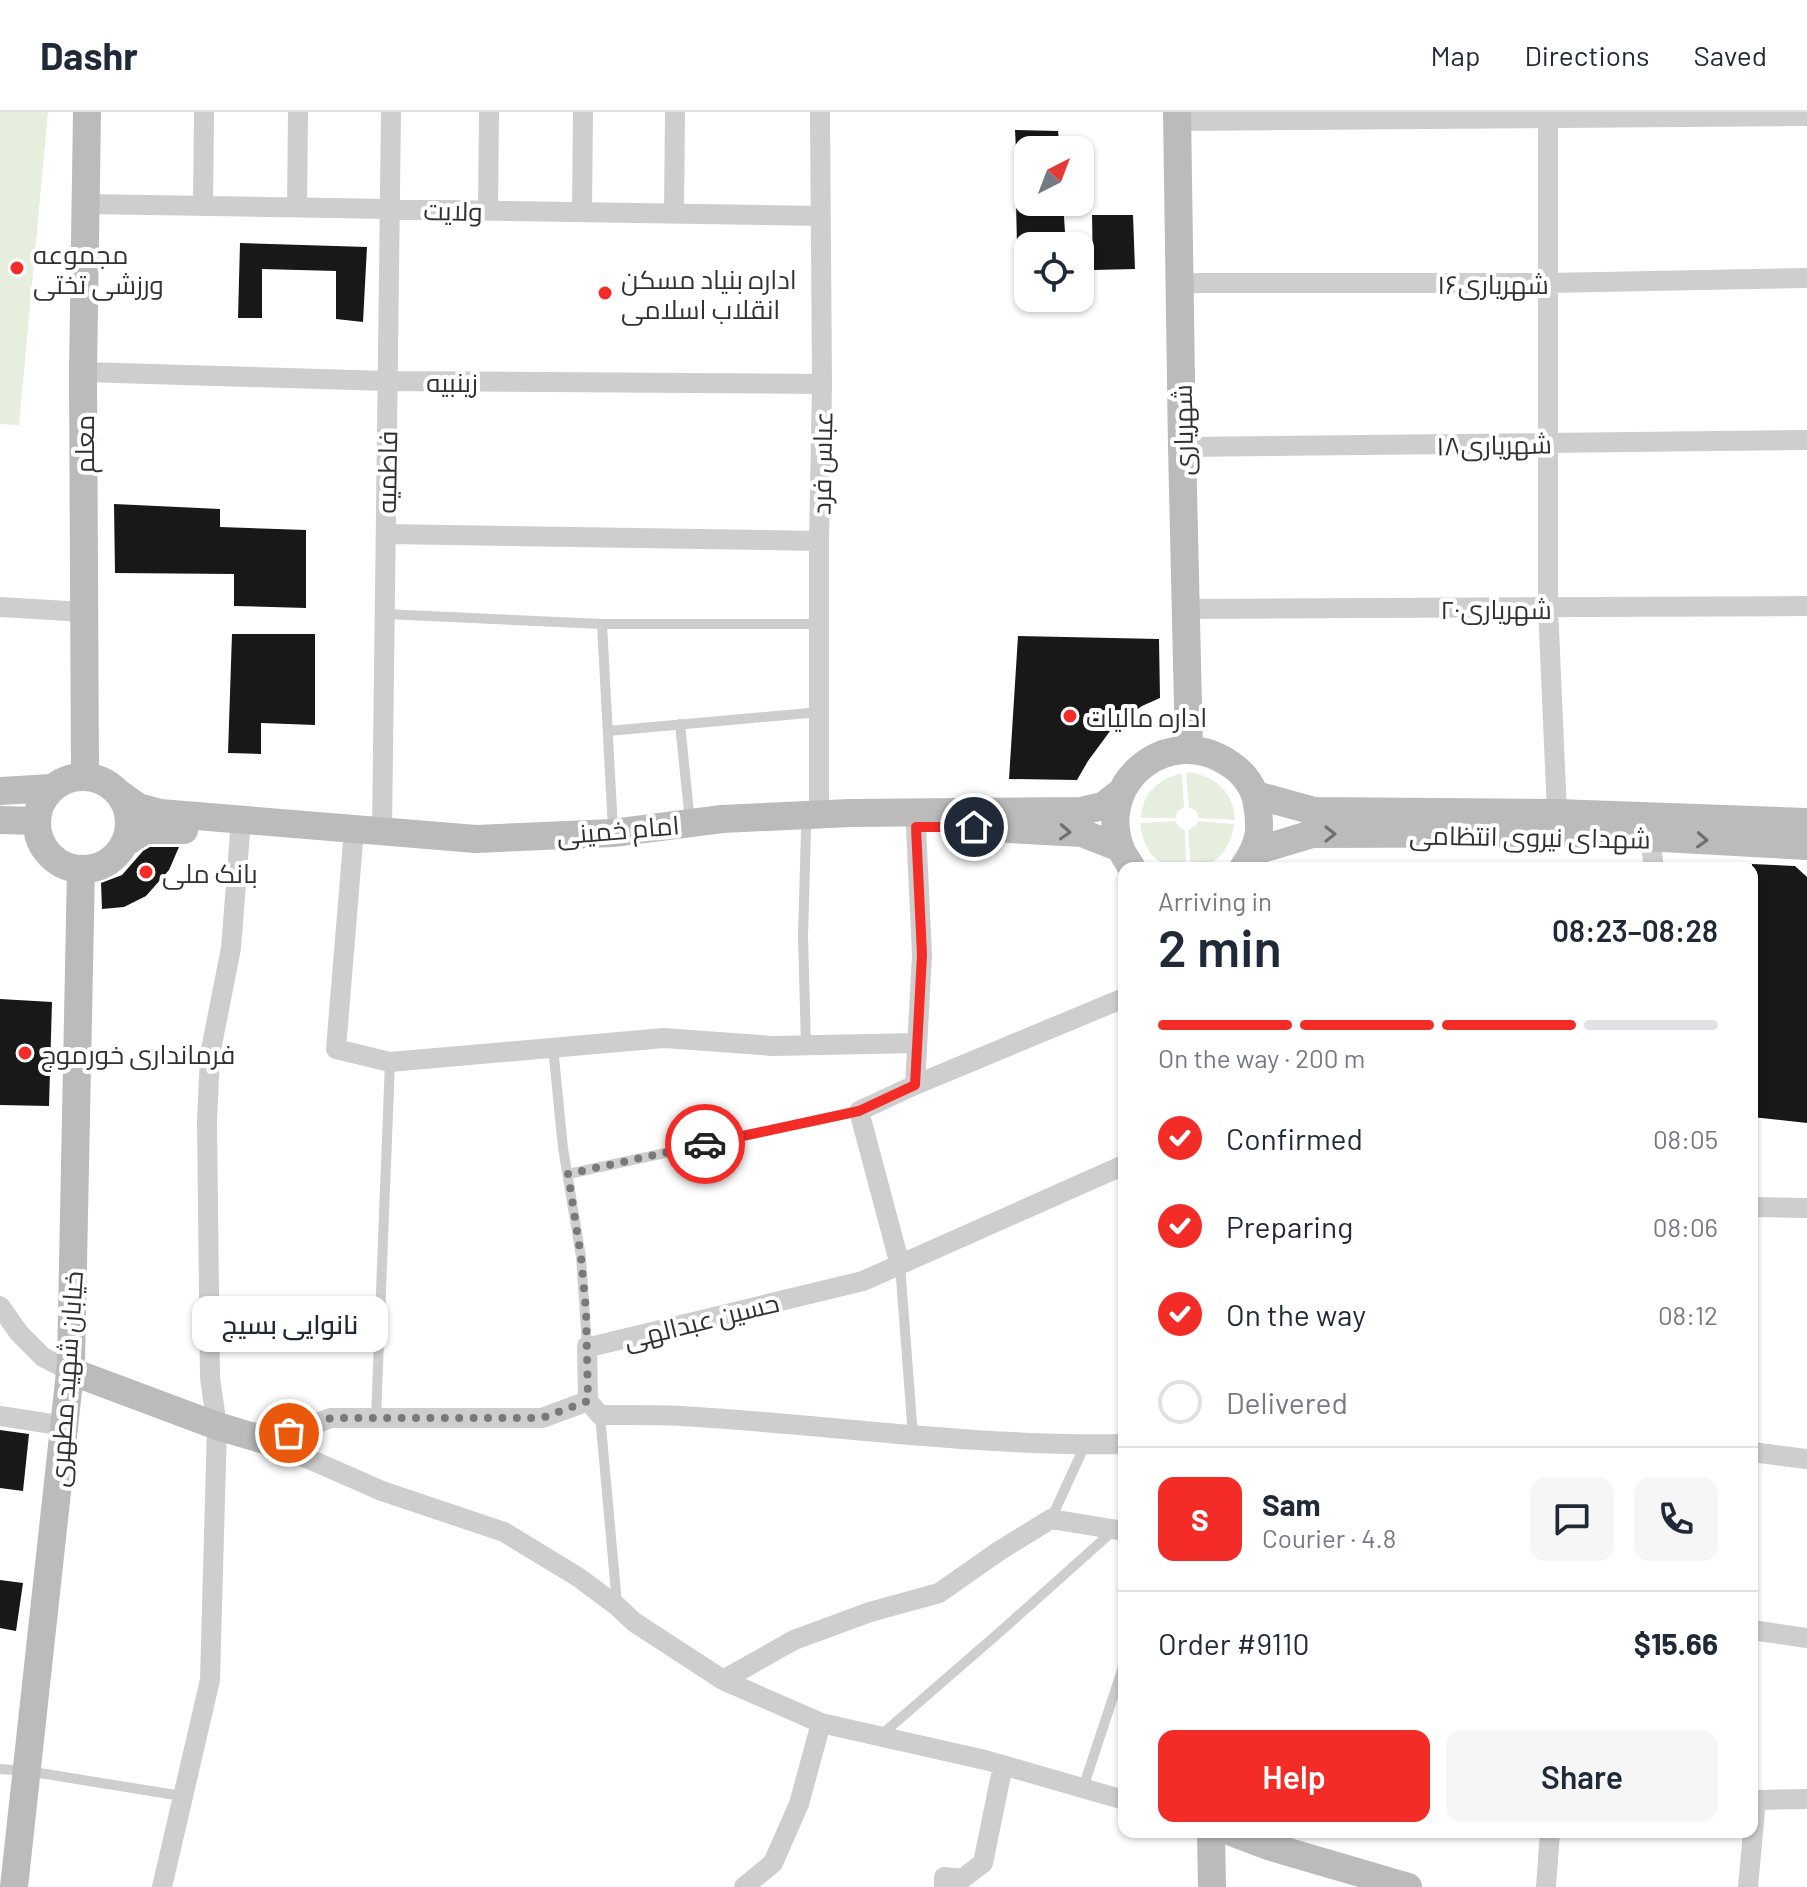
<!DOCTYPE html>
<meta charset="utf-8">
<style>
:root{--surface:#fff;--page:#f6f6f7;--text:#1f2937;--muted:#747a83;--line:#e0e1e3;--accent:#f32c28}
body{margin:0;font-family:Barlow,Cairo,sans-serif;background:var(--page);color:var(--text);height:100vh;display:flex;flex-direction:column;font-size:30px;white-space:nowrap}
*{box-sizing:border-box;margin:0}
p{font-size:26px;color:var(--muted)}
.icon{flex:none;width:44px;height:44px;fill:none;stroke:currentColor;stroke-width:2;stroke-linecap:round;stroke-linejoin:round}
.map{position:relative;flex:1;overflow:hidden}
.details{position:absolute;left:1118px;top:750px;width:640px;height:976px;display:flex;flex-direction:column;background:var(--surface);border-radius:16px;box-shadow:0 2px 6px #0004}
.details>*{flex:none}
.needle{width:52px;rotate:42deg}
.tools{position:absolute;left:1014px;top:24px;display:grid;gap:16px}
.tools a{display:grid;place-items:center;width:80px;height:80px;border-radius:16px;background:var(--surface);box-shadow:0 2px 6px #0004;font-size:40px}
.pin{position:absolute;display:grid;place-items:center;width:68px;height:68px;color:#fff;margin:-34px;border:4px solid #fff;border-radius:50%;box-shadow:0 2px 8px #0007}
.courier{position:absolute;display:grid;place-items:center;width:80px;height:80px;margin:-40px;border:6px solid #f32c28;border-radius:50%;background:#fff;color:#222;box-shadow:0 2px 10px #0007}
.bubble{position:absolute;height:56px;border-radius:16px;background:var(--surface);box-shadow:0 2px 6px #0004;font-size:26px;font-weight:600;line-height:56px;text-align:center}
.overview em{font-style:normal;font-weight:600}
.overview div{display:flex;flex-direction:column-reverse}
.overview{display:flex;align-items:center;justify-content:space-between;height:136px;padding:0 40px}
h1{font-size:52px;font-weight:600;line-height:60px}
.bar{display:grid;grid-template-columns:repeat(4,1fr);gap:12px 8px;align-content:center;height:96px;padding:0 40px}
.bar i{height:10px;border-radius:6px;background:var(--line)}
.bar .current{background:var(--accent)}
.bar p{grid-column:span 4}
.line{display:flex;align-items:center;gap:20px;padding:0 40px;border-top:2px solid var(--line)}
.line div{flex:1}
.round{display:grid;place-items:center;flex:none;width:84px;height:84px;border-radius:16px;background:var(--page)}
ol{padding:0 40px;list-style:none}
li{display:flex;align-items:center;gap:24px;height:88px}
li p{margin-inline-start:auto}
li .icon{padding:8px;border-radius:50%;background:var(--accent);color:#fff;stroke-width:4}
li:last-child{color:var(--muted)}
li i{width:44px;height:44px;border:4px solid var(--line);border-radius:50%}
.button{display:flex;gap:16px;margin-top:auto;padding:16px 40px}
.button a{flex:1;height:92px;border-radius:16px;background:var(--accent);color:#fff;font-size:32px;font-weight:600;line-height:92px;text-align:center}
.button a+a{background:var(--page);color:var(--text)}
header{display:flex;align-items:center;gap:48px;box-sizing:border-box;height:112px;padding:0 40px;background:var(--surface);border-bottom:2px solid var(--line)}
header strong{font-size:38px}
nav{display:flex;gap:44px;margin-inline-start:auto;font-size:28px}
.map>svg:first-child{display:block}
.green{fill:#e6efde}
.building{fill:#181818}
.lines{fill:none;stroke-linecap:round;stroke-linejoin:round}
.lane{stroke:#cecece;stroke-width:10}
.street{stroke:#cecece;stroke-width:20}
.secondary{stroke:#bbb;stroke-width:28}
.oneway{stroke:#6f6f6f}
.done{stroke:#797979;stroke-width:8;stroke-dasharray:0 14.4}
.route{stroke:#f32c28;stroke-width:10}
.poi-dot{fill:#f32c28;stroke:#fff;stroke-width:3}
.labels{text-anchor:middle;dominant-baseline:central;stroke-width:8;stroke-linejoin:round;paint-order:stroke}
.street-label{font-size:26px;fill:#313131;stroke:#fff}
.poi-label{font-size:26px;fill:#313131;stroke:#fff;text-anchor:start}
</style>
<header>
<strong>Dashr</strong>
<nav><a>Map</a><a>Directions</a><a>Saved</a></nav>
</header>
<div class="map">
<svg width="1807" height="1775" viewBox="0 0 1807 1775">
<rect width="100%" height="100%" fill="#fff"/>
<!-- green -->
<path class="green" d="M 0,0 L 48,0 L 19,313 L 0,312 Z
M 1186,660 C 1214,663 1234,679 1235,708 L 1199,706 L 1196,699 L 1189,695 Z
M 1182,661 L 1184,695 L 1178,699 L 1175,706 L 1141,706 C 1142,681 1159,667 1182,661 Z
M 1175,709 L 1180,716 L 1185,718 L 1186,756 C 1157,756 1143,739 1140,711 Z
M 1199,709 L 1234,712 C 1231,736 1217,755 1191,756 L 1188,718 L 1195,714 Z"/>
<!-- building -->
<path class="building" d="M 1015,18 L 1058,19 L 1060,38 L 1016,38 Z
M 1016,90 L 1063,90 L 1065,120 L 1081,134 L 1017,134 Z
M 1092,103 L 1133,103 L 1135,157 L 1093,158 Z
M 240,131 L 367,135 L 363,210 L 336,207 L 336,159 L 262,157 L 262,206 L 238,206 Z
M 114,392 L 220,397 L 220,415 L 306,418 L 306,496 L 234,494 L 234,462 L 115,461 Z
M 232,522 L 315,522 L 315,613 L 261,611 L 261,642 L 228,641 Z
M 1018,524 L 1159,527 L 1160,586 L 1142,594 L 1113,615 L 1088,649 L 1077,668 L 1009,667 Z
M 150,735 L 179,735 L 169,758 L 146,784 L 124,795 L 102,797 L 101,771 L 122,763 L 143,739 Z
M 1752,752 L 1795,754 L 1807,765 L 1807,1011 L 1752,1005 Z
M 0,887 L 52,890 L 49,994 L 0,993 Z
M 0,1318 L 29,1322 L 23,1379 L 0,1376 Z
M 0,1468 L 23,1471 L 16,1519 L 0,1516 Z"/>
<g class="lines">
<!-- lane -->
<path class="lane" d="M 385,502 L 602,512 L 819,512
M 602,512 L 613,718
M 680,612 L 690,710
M 608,619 L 820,600
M 806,934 L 803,824 L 806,718
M 553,935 L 563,1036 L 581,1145 L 587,1234
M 568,1062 L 859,999
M 900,1153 L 913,1324
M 600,1303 L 617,1492
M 376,1306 L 390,950
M 1051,1407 L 1085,1333
M 880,1624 L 1001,1519 L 1113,1419
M 0,1657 L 27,1659 L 182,1684
M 1083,1676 L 1124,1552"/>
<!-- street -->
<path class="street" d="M 1548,0 L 1548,495 L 1557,701
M 1177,9 L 1807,4
M 86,92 L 820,104
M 203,94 L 204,0
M 297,96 L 298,0
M 488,99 L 489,0
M 582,100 L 583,0
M 674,102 L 675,0
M 1179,171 L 1547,171 L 1807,166
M 83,260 L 387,269 L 822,272
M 1182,335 L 1807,328
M 386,422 L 819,429
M 0,495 L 84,500
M 1186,497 L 1807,494
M 819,702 L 819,429 L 822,272 L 820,0
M 382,720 L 391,0
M 1650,725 L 1654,756
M 353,730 L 336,937 L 390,950 L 664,926 L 773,934 L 917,931
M 915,973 L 922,843 L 916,715
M 1752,1095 L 1807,1096
M 900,1153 L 859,999 L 915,973 L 1124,886
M 0,1194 L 19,1221 L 43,1245 L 70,1259
M 588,1289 L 600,1303 C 632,1303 665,1302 697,1305 C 840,1314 981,1335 1124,1332
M 0,1304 L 64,1314
M 268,1329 L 331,1306 L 542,1306 L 588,1289 L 587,1234 L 594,1234 L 863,1169 L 1124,1053
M 268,1329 L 382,1379 L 504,1420 L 578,1465 L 617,1494 L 634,1510 L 723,1568 L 821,1611 L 985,1648 L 1124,1688
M 1752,1340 L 1807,1347
M 1752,1518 L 1807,1526
M 723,1568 L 794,1528 L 870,1500 L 939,1481 L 999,1439 L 1051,1407 L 1124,1419
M 162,1775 L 210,1568 L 217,1314 L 210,1266 L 207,1009 L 210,943 L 231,836 L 240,721
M 744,1775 L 773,1751 L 799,1692 L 821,1611
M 944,1775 L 944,1765 L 962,1767 L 983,1751 L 1003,1653
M 1546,1775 L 1550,1720
M 1748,1775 L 1756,1688 L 1807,1687"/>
<!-- secondary -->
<path class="secondary" d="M 1177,0 L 1182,335 L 1189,637
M 85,665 L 83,260 L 87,0
M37 711a46 46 0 1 1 92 0a46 46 0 1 1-92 0Z
M 0,679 L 52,676
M 117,680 L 138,695 L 160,701 L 476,727 L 613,721 L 722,707 L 850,701 L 1081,699 L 1103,694 L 1121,680
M 1256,683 L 1314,699 L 1557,701 L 1807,710
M 0,708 L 37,709
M 1008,717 L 1082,721 L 1120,736
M 125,731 L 145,718 L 184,718
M 1255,739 L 1312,722 L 1571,721 L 1807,734
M 1132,756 C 1128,749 1122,742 1120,735 C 1096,667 1171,611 1230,652 C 1244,661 1255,676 1257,692 C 1262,720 1259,733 1243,756
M 70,1259 L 217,1314 L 268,1329
M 1211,1720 L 1212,1775
M 1231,1720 L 1268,1734 L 1408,1775
M 14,1775 L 71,1251 L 81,757"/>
</g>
<!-- one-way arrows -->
<defs><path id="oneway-chevron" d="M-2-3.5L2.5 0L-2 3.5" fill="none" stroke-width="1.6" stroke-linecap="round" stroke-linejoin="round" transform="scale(2)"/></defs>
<g class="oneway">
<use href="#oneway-chevron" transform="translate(1065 720) rotate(3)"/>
<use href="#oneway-chevron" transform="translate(1330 722)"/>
<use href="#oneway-chevron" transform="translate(1702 728) rotate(3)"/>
</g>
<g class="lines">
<!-- done -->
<path class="done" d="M 289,1321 L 331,1306 L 542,1306 L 588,1289 L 586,1198 L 581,1145 L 568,1062 L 705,1032"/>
<!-- route -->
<path class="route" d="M 705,1032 L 859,999 L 915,973 L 922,843 L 916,715 L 974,715"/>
</g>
<!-- markers -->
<g class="poi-dot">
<circle cx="17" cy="156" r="8"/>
<circle cx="605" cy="181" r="8"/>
<circle cx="1070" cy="604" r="8"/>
<circle cx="146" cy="760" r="8"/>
<circle cx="25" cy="941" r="8"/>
</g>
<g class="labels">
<!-- street labels -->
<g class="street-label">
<text transform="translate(453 98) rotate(1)">ولایت</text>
<text x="1493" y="171">شهریاری۱۶</text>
<text x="452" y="269">زینبیه</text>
<text transform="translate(1182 318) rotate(-91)">شهریاری</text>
<text transform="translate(83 332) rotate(-90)">معلم</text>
<text transform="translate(1494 332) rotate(-1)">شهریاری۱۸</text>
<text transform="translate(821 351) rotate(-89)">عباس فرد</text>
<text transform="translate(386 360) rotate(-89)">فاطمیه</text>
<text x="1496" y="496">شهریاری۲۰</text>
<text transform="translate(618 717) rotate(-5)">امام خمینی</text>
<text transform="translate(1530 724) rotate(1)">شهدای نیروی انتظامی</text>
<text transform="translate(701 1208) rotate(-14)">حسین عبدالهی</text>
<text transform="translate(65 1267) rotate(-86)">خیابان شهید مطهری</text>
</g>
<!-- poi labels -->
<g class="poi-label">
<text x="33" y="141">مجموعه<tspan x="33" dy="30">ورزشی تختی</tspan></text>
<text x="621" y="166">اداره بنیاد مسکن<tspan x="621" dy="30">انقلاب اسلامی</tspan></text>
<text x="1086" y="604">اداره مالیات</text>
<text x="162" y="760">بانک ملی</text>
<text x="41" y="941">فرمانداری خورموج</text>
</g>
</g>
</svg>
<div class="tools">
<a><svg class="needle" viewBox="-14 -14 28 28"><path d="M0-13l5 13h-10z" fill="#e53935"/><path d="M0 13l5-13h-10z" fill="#747a83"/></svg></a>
<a><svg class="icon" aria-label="locate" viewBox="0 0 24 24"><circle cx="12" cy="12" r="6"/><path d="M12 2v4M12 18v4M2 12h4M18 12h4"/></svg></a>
</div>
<div class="pin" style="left:289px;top:1321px;background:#ea580c"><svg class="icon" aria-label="bag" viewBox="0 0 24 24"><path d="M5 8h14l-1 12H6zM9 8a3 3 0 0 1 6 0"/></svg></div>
<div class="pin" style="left:974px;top:715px;background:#1f2937"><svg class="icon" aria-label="home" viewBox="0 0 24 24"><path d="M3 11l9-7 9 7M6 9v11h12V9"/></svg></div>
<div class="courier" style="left:705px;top:1032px"><svg class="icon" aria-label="car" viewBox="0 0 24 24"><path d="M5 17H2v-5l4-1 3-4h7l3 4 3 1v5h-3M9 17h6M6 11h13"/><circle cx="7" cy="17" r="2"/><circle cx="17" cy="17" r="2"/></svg></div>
<div class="bubble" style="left:192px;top:1184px;width:196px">نانوایی بسیج</div>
<section class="details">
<div class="overview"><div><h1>2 min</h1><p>Arriving in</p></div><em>08:23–08:28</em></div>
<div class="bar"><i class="current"></i><i class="current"></i><i class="current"></i><i></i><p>On the way · 200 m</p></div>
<ol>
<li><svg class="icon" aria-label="check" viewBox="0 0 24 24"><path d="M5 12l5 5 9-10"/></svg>Confirmed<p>08:05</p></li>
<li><svg class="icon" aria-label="check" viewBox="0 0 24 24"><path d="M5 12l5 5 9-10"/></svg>Preparing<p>08:06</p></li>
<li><svg class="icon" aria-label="check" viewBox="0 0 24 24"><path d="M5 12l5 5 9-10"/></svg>On the way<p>08:12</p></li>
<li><i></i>Delivered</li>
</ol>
<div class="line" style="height:144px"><b class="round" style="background:var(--accent);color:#fff">S</b><div><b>Sam</b><p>Courier · 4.8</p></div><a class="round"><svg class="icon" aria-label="chat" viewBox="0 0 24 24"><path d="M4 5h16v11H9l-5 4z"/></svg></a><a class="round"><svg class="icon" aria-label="phone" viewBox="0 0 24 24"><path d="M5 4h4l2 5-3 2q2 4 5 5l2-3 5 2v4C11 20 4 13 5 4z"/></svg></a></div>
<div class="line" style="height:104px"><div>Order #9110</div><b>$15.66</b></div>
<div class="button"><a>Help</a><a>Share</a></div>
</section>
</div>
